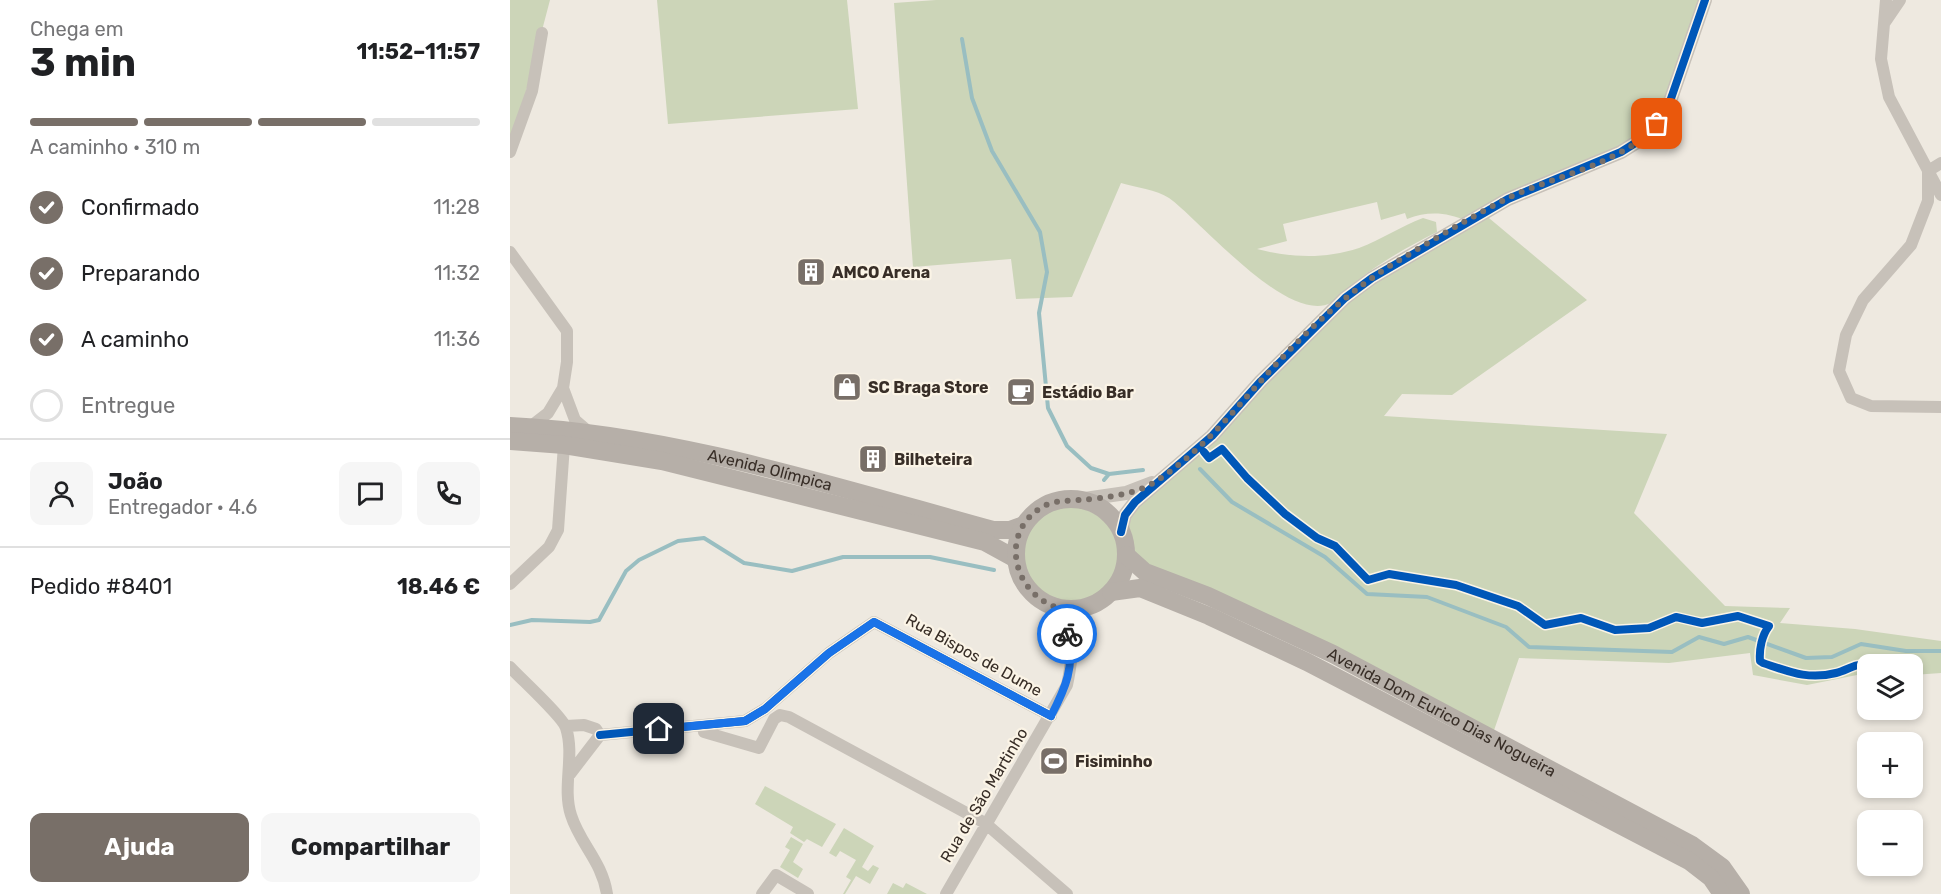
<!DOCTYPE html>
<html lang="pt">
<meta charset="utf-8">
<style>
:root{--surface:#fff;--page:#f6f6f6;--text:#202124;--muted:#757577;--line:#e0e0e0;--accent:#786f68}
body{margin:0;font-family:Rubik,sans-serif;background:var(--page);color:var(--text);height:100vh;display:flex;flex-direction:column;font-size:22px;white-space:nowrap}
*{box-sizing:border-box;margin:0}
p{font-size:20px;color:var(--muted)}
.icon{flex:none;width:33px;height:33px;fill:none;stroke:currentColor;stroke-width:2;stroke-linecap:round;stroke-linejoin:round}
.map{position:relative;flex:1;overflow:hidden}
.panel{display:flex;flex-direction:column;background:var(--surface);width:510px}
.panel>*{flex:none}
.buttons{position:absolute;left:1347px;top:654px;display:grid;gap:12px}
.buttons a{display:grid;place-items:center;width:66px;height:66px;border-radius:12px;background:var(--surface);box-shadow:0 3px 9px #0003;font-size:30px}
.pin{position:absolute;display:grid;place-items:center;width:51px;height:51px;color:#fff;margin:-26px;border-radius:12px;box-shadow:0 3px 9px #0006}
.courier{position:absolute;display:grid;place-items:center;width:60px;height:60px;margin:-30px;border:4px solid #1a73e8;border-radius:50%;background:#fff;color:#222;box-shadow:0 2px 8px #0007}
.head em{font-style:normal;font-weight:700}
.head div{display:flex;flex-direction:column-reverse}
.head{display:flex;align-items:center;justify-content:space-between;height:102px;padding:0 30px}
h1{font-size:39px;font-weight:700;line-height:45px}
.bar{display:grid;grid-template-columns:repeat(4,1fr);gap:9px 6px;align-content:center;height:72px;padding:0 30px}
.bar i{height:8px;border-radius:4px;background:var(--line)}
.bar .on{background:var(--accent)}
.bar p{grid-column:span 4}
.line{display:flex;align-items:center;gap:15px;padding:0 30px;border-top:2px solid var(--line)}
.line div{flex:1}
.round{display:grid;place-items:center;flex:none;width:63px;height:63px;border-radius:12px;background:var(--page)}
ol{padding:0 30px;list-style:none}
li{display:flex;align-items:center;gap:18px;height:66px}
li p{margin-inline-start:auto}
li .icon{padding:6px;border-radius:50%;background:var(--accent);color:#fff;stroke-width:4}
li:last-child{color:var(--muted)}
li i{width:33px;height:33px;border:3px solid var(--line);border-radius:50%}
.action{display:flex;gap:12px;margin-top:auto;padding:12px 30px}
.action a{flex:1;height:69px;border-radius:12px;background:var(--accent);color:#fff;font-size:24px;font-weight:700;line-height:69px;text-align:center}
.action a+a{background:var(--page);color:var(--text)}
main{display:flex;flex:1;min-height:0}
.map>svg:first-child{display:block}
.green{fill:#ccd5b8}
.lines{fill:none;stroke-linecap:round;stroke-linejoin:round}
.stream{stroke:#99bec1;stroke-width:4}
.minor{stroke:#c7c1b9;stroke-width:12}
.tertiary{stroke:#c7c1b9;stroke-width:14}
.primary{stroke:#b6afa8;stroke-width:18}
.cycleway-casing{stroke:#fbf4e6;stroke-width:11}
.cycleway{stroke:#0057b8;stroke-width:8}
.done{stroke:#786f68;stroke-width:6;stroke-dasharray:0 10.8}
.route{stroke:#1a73e8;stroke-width:8}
.labels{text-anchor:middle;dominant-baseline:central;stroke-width:4.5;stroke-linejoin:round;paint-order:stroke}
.poi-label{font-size:16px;font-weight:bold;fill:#382e27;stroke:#fbf4e6;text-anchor:start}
.street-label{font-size:16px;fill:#382e27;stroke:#fbf4e6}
</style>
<main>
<section class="panel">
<div class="head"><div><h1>3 min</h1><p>Chega em</p></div><em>11:52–11:57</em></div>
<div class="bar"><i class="on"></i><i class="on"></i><i class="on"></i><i></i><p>A caminho · 310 m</p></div>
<ol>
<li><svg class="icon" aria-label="check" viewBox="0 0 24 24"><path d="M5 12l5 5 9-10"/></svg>Confirmado<p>11:28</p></li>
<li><svg class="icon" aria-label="check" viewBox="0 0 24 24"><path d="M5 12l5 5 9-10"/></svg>Preparando<p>11:32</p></li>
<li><svg class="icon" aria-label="check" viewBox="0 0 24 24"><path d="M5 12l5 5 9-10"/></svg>A caminho<p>11:36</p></li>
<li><i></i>Entregue</li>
</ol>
<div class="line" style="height:108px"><a class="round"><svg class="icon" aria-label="person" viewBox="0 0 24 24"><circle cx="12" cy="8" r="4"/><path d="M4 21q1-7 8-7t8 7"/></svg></a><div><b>João</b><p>Entregador · 4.6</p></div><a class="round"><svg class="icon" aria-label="chat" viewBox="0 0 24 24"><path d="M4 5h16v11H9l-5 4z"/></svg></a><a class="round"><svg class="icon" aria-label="phone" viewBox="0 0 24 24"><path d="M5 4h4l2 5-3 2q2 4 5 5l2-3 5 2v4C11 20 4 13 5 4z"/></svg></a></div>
<div class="line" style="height:78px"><div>Pedido #8401</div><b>18.46 €</b></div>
<div class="action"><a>Ajuda</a><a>Compartilhar</a></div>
</section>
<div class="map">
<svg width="1431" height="894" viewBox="0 0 1431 894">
<rect width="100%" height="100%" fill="#eee9e0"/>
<!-- green -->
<path class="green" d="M 0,0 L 40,0 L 0,152 Z
M 147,0 L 337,0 L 348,109 L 158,124 Z
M 426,0 L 1195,0 L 1167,85 L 1138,135 L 973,213 L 1077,300 L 942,395 L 892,394 L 874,416 L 1157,434 L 1124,513 L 1215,606 L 1280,608 L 1270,623 L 1345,629 L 1431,641 L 1431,673 L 1403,675 L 1402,664 L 1358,664 L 1357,673 L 1297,685 L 1243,675 L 1240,653 L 1159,663 L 1009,658 L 981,739 L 616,555 L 611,532 L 615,515 L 835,298 L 957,221 C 936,212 918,211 897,219 L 895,213 L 871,220 L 867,202 L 773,224 L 777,241 L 747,249 C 782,258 815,259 849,248 C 871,240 891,226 913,218 L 926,222 L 927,232 C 903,244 878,258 856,274 C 845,283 834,296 821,303 C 777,325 691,221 659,198 C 647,190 625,187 611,183 L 562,297 L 506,299 L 501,259 L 403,267 L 384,3 Z
M512 555a48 48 0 1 1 96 0a48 48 0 1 1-96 0Z
M 255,786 L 326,824 L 312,847 L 297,839 L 294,842 L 280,833 L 283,827 L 245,804 Z
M 334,828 L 364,846 L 352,867 L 358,871 L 363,865 L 369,868 L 360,884 L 346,876 L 335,894 L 333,894 L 341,880 L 336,877 L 346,860 L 330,851 L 326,857 L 319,853 Z
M 281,837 L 293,844 L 283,862 L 293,869 L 288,878 L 270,867 L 280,850 L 275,847 Z
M 383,883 L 393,888 L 396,883 L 417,894 L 377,894 Z"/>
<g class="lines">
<!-- stream -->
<path class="stream" d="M 452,39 L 462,98 L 482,151 L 530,232 L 537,272 L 529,313 L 538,408 L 557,446 L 581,468 L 599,474 L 633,470
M 690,469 L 722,502 L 815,557 L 857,594 L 917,597 L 996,627 L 1019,647 L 1162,652 L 1189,637 L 1214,644 L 1238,637 L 1296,658 L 1322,657 L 1351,644 L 1396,651 L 1431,651
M 594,480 L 599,474
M 0,625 L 22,620 L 80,622 L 89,620 L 116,571 L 129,560 L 168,541 L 194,538 L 234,563 L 282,571 L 333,557 L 420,557 L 484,570"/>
<!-- minor -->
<path class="minor" d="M 1376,0 L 1371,59 L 1379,97 L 1431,195
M 1375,22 L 1390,0
M 0,152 L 22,91 L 32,33
M 1418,171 L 1418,201 L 1401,245 L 1353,300 L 1336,335 L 1329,371 L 1341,398 L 1361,406 L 1431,407
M 1418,171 L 1431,163
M 0,252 L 57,331 L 57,362 L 53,388 L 38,413 L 20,427
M 53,388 L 65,420 L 79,432
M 0,584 L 39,547 L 48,530 L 54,445
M 548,608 L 560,645
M 0,667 C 10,678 53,717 56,728 C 65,756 52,787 61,815 C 70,844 92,861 97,894
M 56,726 L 74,725 L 86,729 L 90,735 L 60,774
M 194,732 L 249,748 L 264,719 L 270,715 L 279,717 L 475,823 L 557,894
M 90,735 L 235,721 L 255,709 L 319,653 L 364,622 L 541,716
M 252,894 L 266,875 L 298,894
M 436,894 L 557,685 C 564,654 560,638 575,607"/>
<!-- tertiary -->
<path class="tertiary" d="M 568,500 L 616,493 L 642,483
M 611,532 L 615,515 L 625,502 L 702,436 L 751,381 L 835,298 L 862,278 L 998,199 L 1111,152 L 1138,135 L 1156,113 L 1195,0"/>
<!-- primary -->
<g class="primary">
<path id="s1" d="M 0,426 C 164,434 326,487 483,530 L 500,530 L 514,525"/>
<path d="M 0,441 L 54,445 L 152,461 L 475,542 L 506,559"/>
<circle cx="561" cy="554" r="55"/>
<path id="s2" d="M 616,555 L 635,572 L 698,596 L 823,654 L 1182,845 L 1212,867 L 1231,894"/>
<path d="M 601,592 L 630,588 L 699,616 L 797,662 L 1179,861 L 1201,878 L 1212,894"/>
</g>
<!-- cycleway casing -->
<g class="cycleway-casing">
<path id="cycleway" d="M 694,452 L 699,458 L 712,449 L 737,478 L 775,514 L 807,538 L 825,546 L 858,580 L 879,574 L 946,585 L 1008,606 L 1035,625 L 1071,618 L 1105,630 L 1139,628 L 1166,617 L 1192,623 L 1228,616 L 1259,626 C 1252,635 1249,649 1250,661 L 1253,663 C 1280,672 1298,680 1326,673 C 1338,670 1345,663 1358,665
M 611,532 L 615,515 L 625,502 L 702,436 L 751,381 L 835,298 L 862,278 L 998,199 L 1111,152 L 1138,135 L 1156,113 L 1195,0
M 90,735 L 235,721 L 255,709 L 319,653 L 364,622 L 541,716"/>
</g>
<!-- cycleway -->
<use href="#cycleway" class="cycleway"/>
</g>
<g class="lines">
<!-- done -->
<path class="done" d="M 557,634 L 548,608 C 500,592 488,527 538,504 C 549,500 558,501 569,500 C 594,498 627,495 648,480 C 687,454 718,418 749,383 C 789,338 836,292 888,261 C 924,239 961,217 998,198 C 1044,176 1115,163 1147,124"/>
<!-- route -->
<path class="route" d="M 149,729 L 235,721 L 255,709 L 319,653 L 364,622 L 541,716 C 555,689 566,665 557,634"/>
</g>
<!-- icons -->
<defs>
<g id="building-square" transform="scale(1.5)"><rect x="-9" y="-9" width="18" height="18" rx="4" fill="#786f68" stroke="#fbf4e6"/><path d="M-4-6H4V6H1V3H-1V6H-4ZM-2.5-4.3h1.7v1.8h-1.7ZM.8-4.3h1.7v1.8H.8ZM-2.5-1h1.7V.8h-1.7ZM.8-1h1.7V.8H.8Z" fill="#fff"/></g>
<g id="shop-square" transform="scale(1.5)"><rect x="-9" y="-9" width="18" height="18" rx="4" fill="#786f68" stroke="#fbf4e6"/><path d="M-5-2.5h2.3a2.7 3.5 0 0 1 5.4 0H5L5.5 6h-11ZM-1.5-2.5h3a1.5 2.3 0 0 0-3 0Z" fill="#fff"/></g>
<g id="cafe-square" transform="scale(1.5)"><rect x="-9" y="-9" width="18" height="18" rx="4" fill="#786f68" stroke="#fbf4e6"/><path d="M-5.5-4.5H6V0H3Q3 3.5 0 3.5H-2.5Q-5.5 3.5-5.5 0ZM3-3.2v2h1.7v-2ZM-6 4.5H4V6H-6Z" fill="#fff"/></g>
<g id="stadium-square" transform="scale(1.5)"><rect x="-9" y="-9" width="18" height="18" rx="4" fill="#786f68" stroke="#fbf4e6"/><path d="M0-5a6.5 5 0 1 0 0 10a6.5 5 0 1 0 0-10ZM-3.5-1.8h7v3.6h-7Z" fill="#fff"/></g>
</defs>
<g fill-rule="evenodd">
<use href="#building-square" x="301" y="272"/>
<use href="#shop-square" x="337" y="387"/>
<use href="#cafe-square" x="511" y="392"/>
<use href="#building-square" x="363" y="459"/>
<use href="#stadium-square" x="544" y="761"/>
</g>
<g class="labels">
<!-- poi labels -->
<g class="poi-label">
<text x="322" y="272">AMCO Arena</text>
<text x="358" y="387">SC Braga Store</text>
<text x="532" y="392">Estádio Bar</text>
<text x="384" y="459">Bilheteira</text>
<text x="565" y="761">Fisiminho</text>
</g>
<!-- street labels -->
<g class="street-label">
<text stroke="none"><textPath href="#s1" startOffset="264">Avenida Olímpica</textPath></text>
<text transform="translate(464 655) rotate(29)">Rua Bispos de Dume</text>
<text stroke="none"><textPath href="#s2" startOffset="354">Avenida Dom Eurico Dias Nogueira</textPath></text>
<text transform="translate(474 795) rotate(-59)">Rua de São Martinho</text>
</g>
</g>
</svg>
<div class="buttons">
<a><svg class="icon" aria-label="layers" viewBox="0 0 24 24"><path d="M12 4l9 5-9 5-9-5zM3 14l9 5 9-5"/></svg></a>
<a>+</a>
<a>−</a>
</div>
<div class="pin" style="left:1147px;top:124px;background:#ea580c"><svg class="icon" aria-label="bag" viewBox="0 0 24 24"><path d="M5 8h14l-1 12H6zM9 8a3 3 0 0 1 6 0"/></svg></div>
<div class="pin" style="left:149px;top:729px;background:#1f2937"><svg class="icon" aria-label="home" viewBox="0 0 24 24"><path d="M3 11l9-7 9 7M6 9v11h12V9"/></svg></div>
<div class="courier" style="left:557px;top:634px"><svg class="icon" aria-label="bike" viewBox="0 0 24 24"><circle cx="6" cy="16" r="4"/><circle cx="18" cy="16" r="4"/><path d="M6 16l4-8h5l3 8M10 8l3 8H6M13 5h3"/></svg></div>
</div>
</main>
